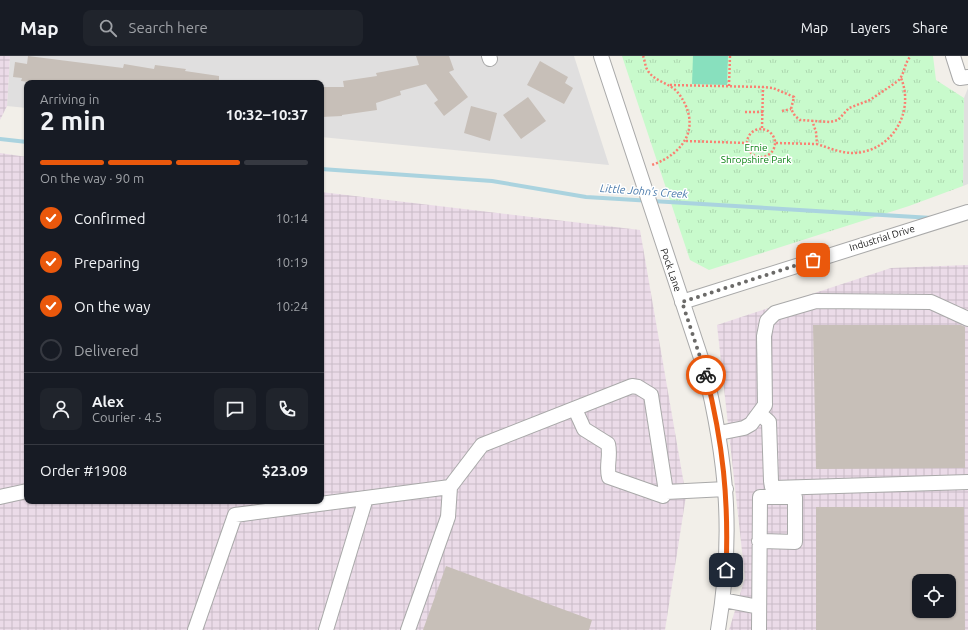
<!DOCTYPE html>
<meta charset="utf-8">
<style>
:root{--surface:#171b24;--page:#20242c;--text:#f1f3f6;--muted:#9ea1a6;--line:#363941;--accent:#ea580c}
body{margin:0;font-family:Ubuntu,sans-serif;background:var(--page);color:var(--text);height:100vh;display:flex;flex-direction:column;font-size:15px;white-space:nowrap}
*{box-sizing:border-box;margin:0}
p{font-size:13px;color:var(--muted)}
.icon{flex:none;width:22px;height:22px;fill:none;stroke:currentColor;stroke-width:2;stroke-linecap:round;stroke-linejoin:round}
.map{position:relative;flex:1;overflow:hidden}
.drawer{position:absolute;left:24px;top:24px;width:300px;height:424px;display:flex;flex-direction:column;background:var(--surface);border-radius:8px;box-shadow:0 1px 3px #0004}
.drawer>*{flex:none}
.buttons{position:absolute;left:912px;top:518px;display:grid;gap:8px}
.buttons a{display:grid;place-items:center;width:44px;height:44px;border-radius:8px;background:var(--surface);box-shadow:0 1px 3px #0004;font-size:20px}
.pin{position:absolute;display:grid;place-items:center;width:34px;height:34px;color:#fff;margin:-17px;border-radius:8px;box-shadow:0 2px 6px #0006}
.courier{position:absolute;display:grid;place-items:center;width:40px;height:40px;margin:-20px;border:3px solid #ea580c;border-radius:50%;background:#fff;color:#222;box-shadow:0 1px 5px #0007}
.summary em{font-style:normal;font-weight:700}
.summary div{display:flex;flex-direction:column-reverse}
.summary{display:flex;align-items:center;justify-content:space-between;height:68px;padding:0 16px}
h1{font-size:26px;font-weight:700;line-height:30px}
.bar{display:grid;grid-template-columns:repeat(4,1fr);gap:6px 4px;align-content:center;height:48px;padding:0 16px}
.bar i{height:5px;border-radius:3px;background:var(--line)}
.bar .active{background:var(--accent)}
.bar p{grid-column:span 4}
.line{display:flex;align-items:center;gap:10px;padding:0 16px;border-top:1px solid var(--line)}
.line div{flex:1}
.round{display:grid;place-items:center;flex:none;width:42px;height:42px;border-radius:8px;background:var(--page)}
ol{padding:0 16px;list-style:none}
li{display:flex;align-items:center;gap:12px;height:44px}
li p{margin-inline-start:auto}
li .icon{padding:4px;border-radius:50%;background:var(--accent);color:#fff;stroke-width:4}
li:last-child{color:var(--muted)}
li i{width:22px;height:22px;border:2px solid var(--line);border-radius:50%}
header{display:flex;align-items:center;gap:24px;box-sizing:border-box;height:56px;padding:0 20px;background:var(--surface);border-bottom:1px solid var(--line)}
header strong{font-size:19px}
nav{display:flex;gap:22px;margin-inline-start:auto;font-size:14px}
.search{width:280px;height:36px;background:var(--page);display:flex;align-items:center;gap:10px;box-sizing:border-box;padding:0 14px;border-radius:8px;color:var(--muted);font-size:15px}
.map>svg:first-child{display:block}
.residential{fill:#e0dfdf}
.industrial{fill:url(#industrial-grid);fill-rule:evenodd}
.park{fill:url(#park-tufts)}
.pitch{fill:#88e0be}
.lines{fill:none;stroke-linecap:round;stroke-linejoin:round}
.stream{stroke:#aad3df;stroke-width:4}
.building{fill:#c7bfb8;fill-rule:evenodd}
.minor-casing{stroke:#a9a9a9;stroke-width:16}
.path{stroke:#fa8072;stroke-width:2.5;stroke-dasharray:2 2;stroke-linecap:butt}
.minor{stroke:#fff;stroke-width:14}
.done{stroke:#6b6a68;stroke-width:4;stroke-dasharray:0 7.2}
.route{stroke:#ea580c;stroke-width:5}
.labels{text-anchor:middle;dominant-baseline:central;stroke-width:3;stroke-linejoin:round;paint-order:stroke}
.park-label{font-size:10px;fill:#0c8416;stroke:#fff}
.street-label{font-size:10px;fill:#222;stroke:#fff}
.water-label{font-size:11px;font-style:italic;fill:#4a7aab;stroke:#fff}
</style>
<header>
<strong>Map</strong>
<div class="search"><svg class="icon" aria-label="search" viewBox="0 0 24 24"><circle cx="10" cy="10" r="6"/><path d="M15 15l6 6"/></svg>Search here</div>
<nav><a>Map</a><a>Layers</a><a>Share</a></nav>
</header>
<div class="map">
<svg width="968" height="574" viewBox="0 0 968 574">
<defs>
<pattern id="industrial-grid" width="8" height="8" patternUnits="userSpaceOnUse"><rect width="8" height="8" fill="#ebdbe8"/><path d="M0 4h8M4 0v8" fill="none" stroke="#c9bcc7"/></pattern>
<pattern id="park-tufts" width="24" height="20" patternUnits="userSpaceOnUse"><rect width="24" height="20" fill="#c8facc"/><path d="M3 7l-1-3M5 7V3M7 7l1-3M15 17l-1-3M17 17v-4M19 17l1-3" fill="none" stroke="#acd6af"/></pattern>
</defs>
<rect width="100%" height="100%" fill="#f2efe9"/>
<!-- residential -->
<path class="residential" d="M 10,0 L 574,0 L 609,109 L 321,81 L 321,27 L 27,27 L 27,52 L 7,50 Z
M 968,32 L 968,128 L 963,130 L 964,42 Z"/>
<!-- industrial -->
<path class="industrial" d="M 0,0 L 10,0 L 7,50 L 0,64 Z
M 0,97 L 27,101 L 27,445 L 321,445 L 321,136 L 640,174 L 686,440 L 665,574 L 0,574 Z
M 968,209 L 968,574 L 729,574 L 745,522 L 717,269 L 891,212 ZM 919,525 L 949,525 L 949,555 L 919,555 Z"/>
<!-- park -->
<path class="park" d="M 622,0 L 933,0 L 936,24 L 964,42 L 963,130 L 909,150 L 709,214 L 690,204 Z"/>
<!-- pitch -->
<path class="pitch" d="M 693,0 L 728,0 L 727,29 L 692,28 Z"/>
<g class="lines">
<!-- stream -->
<path class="stream" d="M 0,83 L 27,86
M 321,113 L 492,125 L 586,141 L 932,162"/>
</g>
<!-- building -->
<path class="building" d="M 28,0 L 123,12 L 124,8 L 154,13 L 155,9 L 186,13 L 185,15 L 219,20 L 219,27 L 35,27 L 21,25 L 22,22 L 13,21 L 15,6 L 27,8 Z
M 416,0 L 449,0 L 454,14 L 449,16 L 468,41 L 444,60 L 434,47 L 438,44 L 426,28 L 400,35 L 401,39 L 376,47 L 377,54 L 342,59 L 342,60 L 321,61 L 321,31 L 344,31 L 343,25 L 377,20 L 376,17 L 419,9 Z
M 540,5 L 568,21 L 565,27 L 573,32 L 564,48 L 527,29 Z
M 528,41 L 546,65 L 521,83 L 503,59 Z
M 471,50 L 497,57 L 490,85 L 464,77 Z
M 813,269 L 961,269 L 965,271 L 965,412 L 816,413 Z
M 816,451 L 964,451 L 965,574 L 816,574 ZM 919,525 L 949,525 L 949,555 L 919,555 Z
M 446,510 L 592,564 L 589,574 L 423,574 Z"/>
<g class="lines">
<!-- minor casing -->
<g class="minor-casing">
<path id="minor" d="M 489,0 L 490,3
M 601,0 L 704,311 C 727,404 734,479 718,574
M 953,0 L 960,22 L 968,21
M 682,246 L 968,156
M 759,357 L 769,366 L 771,425 L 772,431 L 774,432 L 968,426
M 719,377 L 744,372 L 751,368 L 765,349 L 764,280 L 767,265 L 775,257 L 816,245 L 931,246 L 968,263
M 666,436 L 726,433
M 0,441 L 27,435
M 723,544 L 759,551
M 195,574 L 235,459 L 450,431 L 482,389 L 632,330 L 638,331 L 651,339 L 666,436 L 663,440 L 609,421 C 606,409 611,400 608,388 L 584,373 L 575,353
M 326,574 L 366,442
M 408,574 L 448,461 L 450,431
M 759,574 L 760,441 L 795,441 L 795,486 L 759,485"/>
</g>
<!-- path -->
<path class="path" d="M 643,0 C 645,4 645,11 648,15 C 655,26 671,27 679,38 C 702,70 685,97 652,109
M 670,29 L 763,31
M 729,30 L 730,0
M 782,55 L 791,53
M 745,56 L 763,56
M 812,64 L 816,76 L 817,88 C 829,92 841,97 853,97 C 892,96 915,56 901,22
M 762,72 L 763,31 L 773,32 L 794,41 L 791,53 L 795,60 L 800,64 L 830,66 L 838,64 L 849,52 L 870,44 L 898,25 C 905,18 904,7 911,0
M747 87a14 14 0 1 1 28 0a14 14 0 1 1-28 0Z
M 686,85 L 747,87
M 776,87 L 817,88"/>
<!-- minor -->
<use href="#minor" class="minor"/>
</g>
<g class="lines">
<!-- done -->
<path class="done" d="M 706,319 L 682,246 L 813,204"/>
<!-- route -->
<path class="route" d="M 706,319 C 723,387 729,444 726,514"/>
</g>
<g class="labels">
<!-- park labels -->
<g class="park-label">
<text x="756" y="91">Ernie<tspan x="756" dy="12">Shropshire Park</tspan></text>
</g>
<!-- street labels -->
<g class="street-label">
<text transform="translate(882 182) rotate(-17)">Industrial Drive</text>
<text transform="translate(671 214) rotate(71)">Pock Lane</text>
</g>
<!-- water labels -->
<g class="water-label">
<text transform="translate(644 135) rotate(4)">Little John's Creek</text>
</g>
</g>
</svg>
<div class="buttons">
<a><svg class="icon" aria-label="locate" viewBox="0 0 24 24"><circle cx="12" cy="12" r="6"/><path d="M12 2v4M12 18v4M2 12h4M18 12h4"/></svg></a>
</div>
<div class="pin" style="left:813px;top:204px;background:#ea580c"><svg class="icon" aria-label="bag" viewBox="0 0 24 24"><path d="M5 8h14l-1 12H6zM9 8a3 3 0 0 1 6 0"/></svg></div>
<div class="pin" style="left:726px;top:514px;background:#1f2937"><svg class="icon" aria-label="home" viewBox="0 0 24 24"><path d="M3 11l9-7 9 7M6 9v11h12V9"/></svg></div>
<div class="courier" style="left:706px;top:319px"><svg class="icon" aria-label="bike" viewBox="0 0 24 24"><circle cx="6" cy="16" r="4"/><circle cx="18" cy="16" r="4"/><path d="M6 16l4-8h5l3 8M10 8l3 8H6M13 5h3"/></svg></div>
<section class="drawer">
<div class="summary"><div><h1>2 min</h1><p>Arriving in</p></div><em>10:32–10:37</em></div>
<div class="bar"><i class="active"></i><i class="active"></i><i class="active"></i><i></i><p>On the way · 90 m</p></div>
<ol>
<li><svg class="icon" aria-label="check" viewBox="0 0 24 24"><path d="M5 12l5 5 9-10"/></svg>Confirmed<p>10:14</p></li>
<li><svg class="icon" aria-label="check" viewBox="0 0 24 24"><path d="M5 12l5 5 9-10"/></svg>Preparing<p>10:19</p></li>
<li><svg class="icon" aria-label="check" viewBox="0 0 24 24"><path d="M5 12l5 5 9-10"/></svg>On the way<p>10:24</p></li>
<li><i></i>Delivered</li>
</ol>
<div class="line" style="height:72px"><a class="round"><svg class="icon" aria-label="person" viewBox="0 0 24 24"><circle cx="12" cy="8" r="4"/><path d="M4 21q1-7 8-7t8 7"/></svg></a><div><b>Alex</b><p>Courier · 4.5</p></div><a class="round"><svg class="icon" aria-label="chat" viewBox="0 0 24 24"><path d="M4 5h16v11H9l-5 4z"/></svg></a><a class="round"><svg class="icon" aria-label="phone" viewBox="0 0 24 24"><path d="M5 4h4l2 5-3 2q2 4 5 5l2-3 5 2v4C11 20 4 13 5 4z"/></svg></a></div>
<div class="line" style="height:52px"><div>Order #1908</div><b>$23.09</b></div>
</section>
</div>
